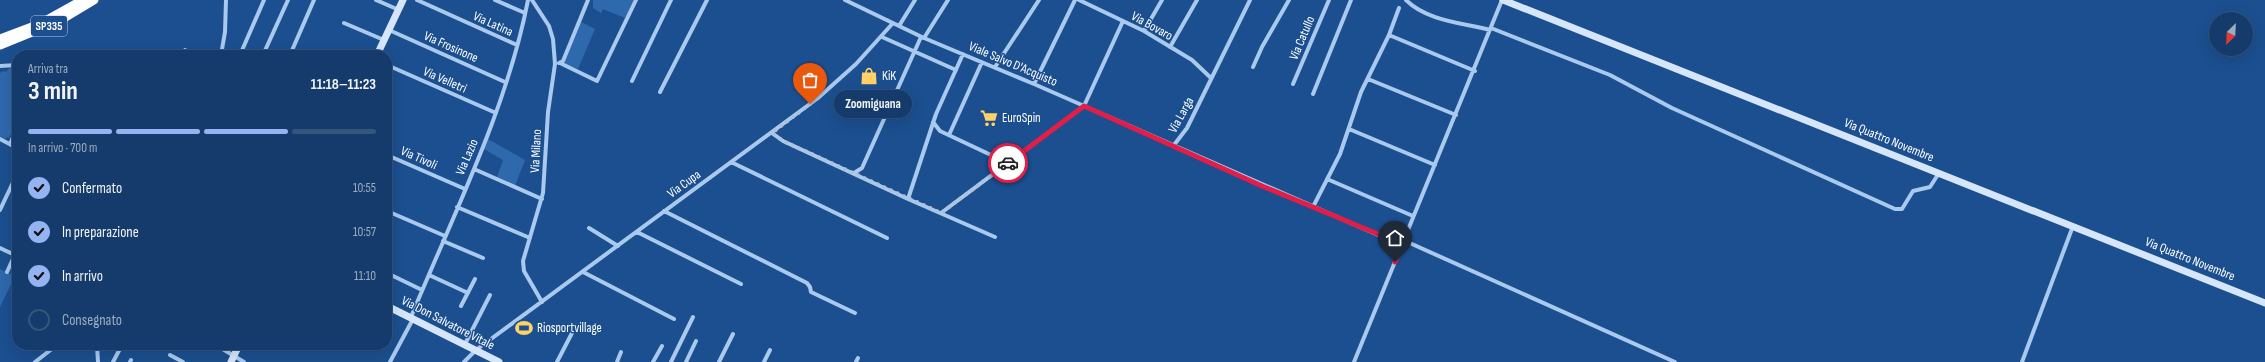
<!DOCTYPE html>
<html lang="it">
<meta charset="utf-8">
<style>
:root{--surface:#143b6b;--page:#1d4271;--text:#f1f3f6;--muted:#9dadc1;--line:#33557e;--accent:#95b2f1}
body{margin:0;font-family:"Sofia Sans Condensed",sans-serif;background:var(--page);color:var(--text);height:100vh;display:flex;flex-direction:column;font-size:15px;white-space:nowrap}
*{box-sizing:border-box;margin:0}
p{font-size:13px;color:var(--muted)}
.icon{flex:none;width:22px;height:22px;fill:none;stroke:currentColor;stroke-width:2;stroke-linecap:round;stroke-linejoin:round}
.map{position:relative;flex:1;overflow:hidden}
.sheet{position:absolute;left:12px;top:50px;width:380px;height:300px;display:flex;flex-direction:column;background:var(--surface);border-radius:16px;box-shadow:0 4px 16px #0002,0 0 0 1px var(--line)}
.sheet>*{flex:none}
.needle{width:26px;rotate:204deg}
.tools{position:absolute;left:2209px;top:12px;display:grid;gap:8px}
.tools a{display:grid;place-items:center;width:44px;height:44px;border-radius:50%;background:var(--surface);box-shadow:0 4px 16px #0002,0 0 0 1px var(--line);font-size:20px}
.pin{position:absolute;display:grid;place-items:center;width:34px;height:34px;color:#fff;margin:-41px -17px;border-radius:50% 50% 50% 0;rotate:-45deg;box-shadow:0 0 4px #0007}
.pin .icon{rotate:45deg}
.courier{position:absolute;display:grid;place-items:center;width:40px;height:40px;margin:-20px;border:3px solid #e11d48;border-radius:50%;background:#fff;color:#222;box-shadow:0 1px 5px #0007}
.bubble{position:absolute;height:28px;border-radius:14px;background:var(--surface);box-shadow:0 4px 16px #0002,0 0 0 1px var(--line);font-size:13px;font-weight:700;line-height:28px;text-align:center}
.summary em{font-style:normal;font-weight:700}
.summary div{display:flex;flex-direction:column-reverse}
.summary{display:flex;align-items:center;justify-content:space-between;height:68px;padding:0 16px}
h1{font-size:26px;font-weight:700;line-height:30px}
.bar{display:grid;grid-template-columns:repeat(4,1fr);gap:6px 4px;align-content:center;height:48px;padding:0 16px}
.bar i{height:5px;border-radius:3px;background:var(--line)}
.bar .on{background:var(--accent)}
.bar p{grid-column:span 4}
ol{padding:0 16px;list-style:none}
li{display:flex;align-items:center;gap:12px;height:44px}
li p{margin-inline-start:auto}
li .icon{padding:4px;border-radius:50%;background:var(--accent);color:#111;stroke-width:4}
li:last-child{color:var(--muted)}
li i{width:22px;height:22px;border:2px solid var(--line);border-radius:50%}
.map>svg:first-child{display:block}
.green{fill:#2e69ad}
.lines{fill:none;stroke-linecap:round;stroke-linejoin:round}
.street{stroke:#a9c9ee;stroke-width:4}
.secondary{stroke:#d6e6fa;stroke-width:7}
.highway{stroke:#fff;stroke-width:9}
.done{stroke:#afc1d8;stroke-width:4;stroke-dasharray:0 7.2}
.route{stroke:#e11d48;stroke-width:5}
.labels{text-anchor:middle;dominant-baseline:central;stroke-width:3;stroke-linejoin:round;paint-order:stroke}
.shield{fill:#1b4f8f;stroke:#bbcadd;stroke-width:1}
.shield-label{font-size:12px;font-weight:bold;fill:#fff}
.street-label{font-size:13px;fill:#fff;stroke:#1b4f8f}
.poi-label{font-size:13px;fill:#fff;stroke:#1b4f8f;text-anchor:start}
</style>
<div class="map">
<svg width="2265" height="362" viewBox="0 0 2265 362">
<rect width="100%" height="100%" fill="#1b4f8f"/>
<!-- green -->
<path class="green" d="M 593,0 L 634,0 L 625,18 L 603,9 L 601,13 L 593,8 Z
M 581,22 L 595,29 L 578,69 L 564,63 Z
M 9,68 L 17,71 L 17,121 L 9,138 L 7,137 L 6,139 L 0,137 L 0,73 L 3,71 L 6,72 Z
M 488,139 L 525,160 L 515,186 L 497,177 L 503,160 L 484,149 Z
M 0,269 L 15,276 L 0,307 Z"/>
<g class="lines">
<!-- street -->
<path class="street" d="M 376,0 L 399,10
M 417,0 L 517,45
M 495,0 L 525,13
M 532,0 L 549,26 L 553,39 L 555,64 L 548,112 L 543,193 L 523,261 L 524,271 L 542,302
M 845,0 L 924,38 L 1034,84 L 1401,245
M 1079,0 L 1144,31 L 1192,60 L 1211,78
M 1406,0 C 1427,21 1463,23 1490,30
M 344,23 L 384,40
M 899,26 L 915,0
M 1491,28 L 1610,75 L 1672,108 L 1895,209 L 1902,209 L 1913,191 L 1930,187 L 1939,173
M 389,30 L 505,82
M 1144,31 L 1162,0
M 1389,35 L 1475,71
M 882,37 L 956,70
M 924,38 L 948,0
M 1170,47 L 1197,0
M 182,55 L 185,50
M 221,55 L 225,32 L 226,0
M 240,55 L 264,0
M 263,55 L 288,0
M 290,55 L 314,0
M 559,63 L 563,61 L 588,0
M 560,63 L 597,81 L 636,0
M 387,65 L 496,113
M 0,66 L 17,65
M 995,67 L 1039,0
M 1253,67 L 1262,47 L 1289,0
M 1368,79 L 1456,115
M 632,81 L 671,0
M 1034,84 L 1075,0
M 1293,84 L 1329,0
M 660,92 L 707,0
M 1313,94 L 1351,0
M 933,122 L 940,131 L 1008,163
M 1349,129 L 1435,165
M 772,133 L 783,141 L 908,199 L 936,114 L 963,54
M 949,135 L 982,62
M 0,139 L 17,148
M 10,144 L 17,128
M 1174,145 L 1187,128 L 1250,0
M 387,155 L 465,189
M 731,162 L 887,238
M 474,169 L 542,199
M 854,173 L 862,168 L 921,37
M 1327,179 L 1413,216
M 908,199 L 995,237
M 457,207 L 530,238
M 1313,207 L 1340,154 L 1361,92 L 1389,35 L 1399,8
M 0,210 L 17,174
M 387,211 L 445,236
M 664,211 L 807,283 L 810,287 L 811,292 L 855,313
M 941,213 L 1084,106 L 1123,21
M 589,228 L 618,246
M 637,232 L 741,284
M 1403,240 L 1675,362
M 443,241 L 483,258
M 0,248 L 15,255
M 7,272 L 17,250
M 583,272 L 674,319
M 387,273 L 422,290
M 429,275 L 468,293
M 461,306 L 475,279
M 411,317 C 453,215 507,109 528,0
M 465,344 L 490,295
M 97,345 L 98,362
M 216,345 L 244,362
M 170,355 L 183,362
M 35,362 L 57,345
M 113,362 L 122,345
M 130,362 L 131,360
M 390,362 L 413,319
M 464,362 L 476,350 L 818,98 L 856,64 L 893,23
M 557,362 L 572,333
M 617,362 L 621,352
M 653,362 L 662,346
M 671,362 L 693,317
M 686,362 L 696,341
M 719,362 L 733,334
M 764,362 L 770,350
M 856,362 L 858,358
M 1354,362 L 1502,0
M 2022,362 L 2073,226"/>
<!-- secondary -->
<path class="secondary" d="M 1503,0 L 2265,303
M 377,55 L 403,0
M 387,306 L 499,362
M 231,362 L 239,345"/>
<!-- highway -->
<path class="highway" d="M 0,39 L 40,24 L 83,0
M 0,45 L 59,21 L 94,0"/>
</g>
<g class="lines">
<!-- done -->
<path class="done" d="M 810,104 L 772,133 L 783,141 L 941,213 L 1008,163"/>
<!-- route -->
<path class="route" d="M 1008,163 L 1084,106 L 1262,186 L 1397,242 L 1401,248 L 1395,262"/>
</g>
<!-- icons -->
<defs>
<g id="shop-bare" transform="scale(1.38)"><path d="M-5-2.5h2.3a2.7 3.5 0 0 1 5.4 0H5L5.5 6h-11ZM-1.5-2.5h3a1.5 2.3 0 0 0-3 0Z" fill="#ffd166" stroke="#1b4f8f" stroke-width="2.5" paint-order="stroke"/></g>
<g id="supermarket-bare" transform="scale(1.38)"><path d="M-6-5.5h2.5l.6 2H6L4.5 2H-2.5L-4.4-4H-6ZM-1.5 3.2a1.3 1.3 0 1 0 .1 0ZM3 3.2a1.3 1.3 0 1 0 .1 0Z" fill="#ffd166" stroke="#1b4f8f" stroke-width="2.5" paint-order="stroke"/></g>
<g id="stadium-bare" transform="scale(1.38)"><path d="M0-5a6.5 5 0 1 0 0 10a6.5 5 0 1 0 0-10ZM-3.5-1.8h7v3.6h-7Z" fill="#ffd166" stroke="#1b4f8f" stroke-width="2.5" paint-order="stroke"/></g>
</defs>
<g fill-rule="evenodd">
<use href="#shop-bare" x="869" y="76"/>
<use href="#supermarket-bare" x="989" y="118"/>
<use href="#stadium-bare" x="524" y="328"/>
</g>
<g class="labels">
<!-- shield labels -->
<rect class="shield" x="31" y="16" width="36" height="20" rx="3"/>
<g class="shield-label">
<text x="49" y="26">SP335</text>
</g>
<!-- street labels -->
<g class="street-label">
<text transform="translate(493 24) rotate(24)">Via Latina</text>
<text transform="translate(1152 26) rotate(29)">Via Bovaro</text>
<text transform="translate(1302 38) rotate(-67)">Via Catullo</text>
<text transform="translate(451 47) rotate(24)">Via Frosinone</text>
<text transform="translate(1013 64) rotate(23)">Viale Salvo D'Acquisto</text>
<text transform="translate(445 80) rotate(24)">Via Velletri</text>
<text transform="translate(1181 115) rotate(-61)">Via Larga</text>
<text transform="translate(1889 140) rotate(22)">Via Quattro Novembre</text>
<text transform="translate(536 151) rotate(-87)">Via Milano</text>
<text transform="translate(467 157) rotate(-67)">Via Lazio</text>
<text transform="translate(419 158) rotate(24)">Via Tivoli</text>
<text transform="translate(684 184) rotate(-36)">Via Cupa</text>
<text transform="translate(2190 259) rotate(22)">Via Quattro Novembre</text>
<text transform="translate(448 323) rotate(27)">Via Don Salvatore Vitale</text>
</g>
<!-- poi labels -->
<g class="poi-label">
<text x="882" y="76">KiK</text>
<text x="1002" y="118">EuroSpin</text>
<text x="537" y="328">Riosportvillage</text>
</g>
</g>
</svg>
<div class="tools">
<a><svg class="needle" viewBox="-14 -14 28 28"><path d="M0-13l5 13h-10z" fill="#e53935"/><path d="M0 13l5-13h-10z" fill="#9dadc1"/></svg></a>
</div>
<div class="pin" style="left:810px;top:104px;background:#ea580c"><svg class="icon" aria-label="bag" viewBox="0 0 24 24"><path d="M5 8h14l-1 12H6zM9 8a3 3 0 0 1 6 0"/></svg></div>
<div class="pin" style="left:1395px;top:262px;background:#1f2937"><svg class="icon" aria-label="home" viewBox="0 0 24 24"><path d="M3 11l9-7 9 7M6 9v11h12V9"/></svg></div>
<div class="courier" style="left:1008px;top:163px"><svg class="icon" aria-label="car" viewBox="0 0 24 24"><path d="M5 17H2v-5l4-1 3-4h7l3 4 3 1v5h-3M9 17h6M6 11h13"/><circle cx="7" cy="17" r="2"/><circle cx="17" cy="17" r="2"/></svg></div>
<div class="bubble" style="left:834px;top:90px;width:78px">Zoomiguana</div>
<section class="sheet">
<div class="summary"><div><h1>3 min</h1><p>Arriva tra</p></div><em>11:18–11:23</em></div>
<div class="bar"><i class="on"></i><i class="on"></i><i class="on"></i><i></i><p>In arrivo · 700 m</p></div>
<ol>
<li><svg class="icon" aria-label="check" viewBox="0 0 24 24"><path d="M5 12l5 5 9-10"/></svg>Confermato<p>10:55</p></li>
<li><svg class="icon" aria-label="check" viewBox="0 0 24 24"><path d="M5 12l5 5 9-10"/></svg>In preparazione<p>10:57</p></li>
<li><svg class="icon" aria-label="check" viewBox="0 0 24 24"><path d="M5 12l5 5 9-10"/></svg>In arrivo<p>11:10</p></li>
<li><i></i>Consegnato</li>
</ol>
</section>
</div>
